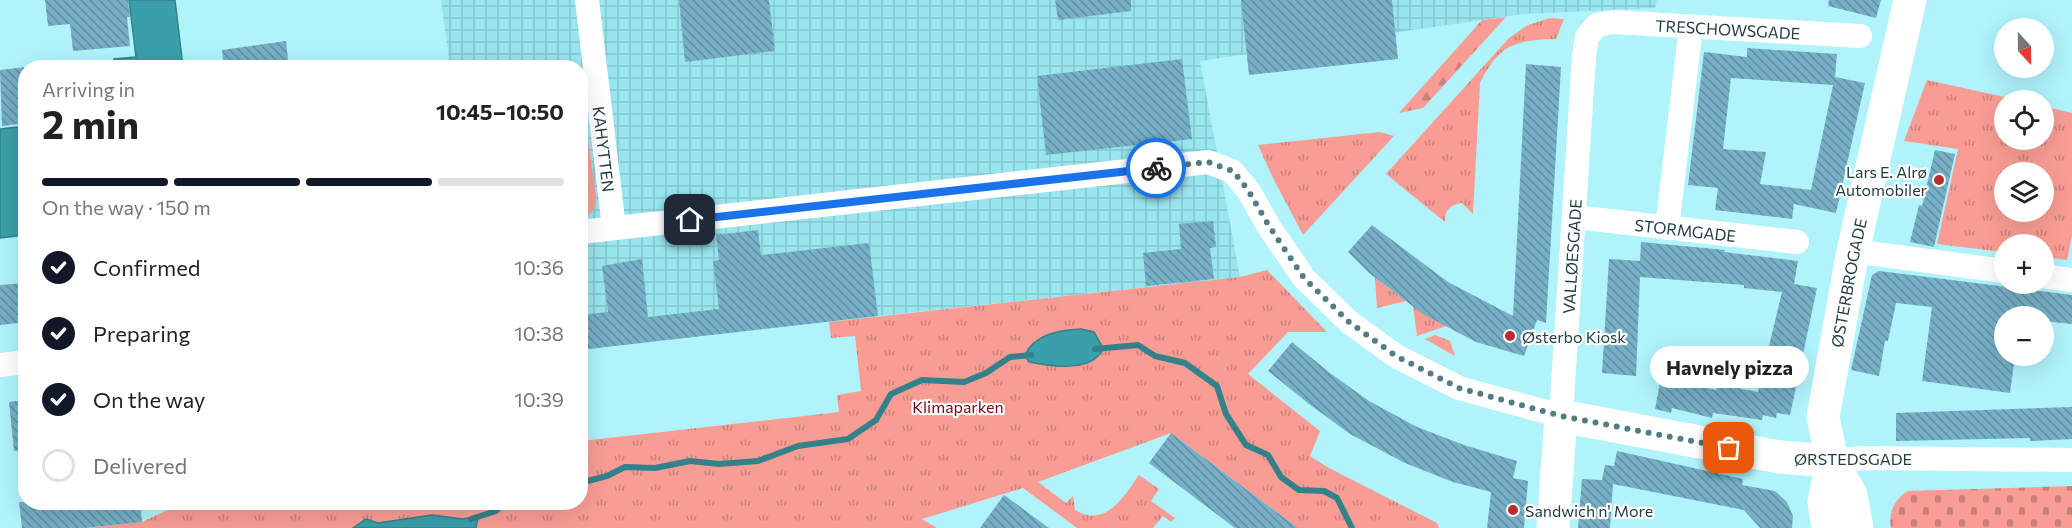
<!DOCTYPE html>
<meta charset="utf-8">
<style>
:root{--surface:#fff;--page:#f2f2f2;--text:#222;--muted:#767676;--line:#e0e0e0;--accent:#111827}
body{margin:0;font-family:Commissioner,sans-serif;background:var(--page);color:var(--text);height:100vh;display:flex;flex-direction:column;font-size:22px;white-space:nowrap}
*{box-sizing:border-box;margin:0}
p{font-size:20px;color:var(--muted)}
.icon{flex:none;width:33px;height:33px;fill:none;stroke:currentColor;stroke-width:2;stroke-linecap:round;stroke-linejoin:round}
.map{position:relative;flex:1;overflow:hidden}
.details{position:absolute;left:18px;top:60px;width:570px;height:450px;display:flex;flex-direction:column;background:var(--surface);border-radius:24px;box-shadow:0 6px 24px #0002}
.details>*{flex:none}
.needle{width:39px;rotate:158deg}
.controls{position:absolute;left:1994px;top:18px;display:grid;gap:12px}
.controls a{display:grid;place-items:center;width:60px;height:60px;border-radius:50%;background:var(--surface);box-shadow:0 6px 24px #0002;font-size:30px}
.pin{position:absolute;display:grid;place-items:center;width:51px;height:51px;color:#fff;margin:-26px;border-radius:12px;box-shadow:0 3px 9px #0006}
.courier{position:absolute;display:grid;place-items:center;width:60px;height:60px;margin:-30px;border:4px solid #1a73e8;border-radius:50%;background:#fff;color:#222;box-shadow:0 2px 8px #0007}
.bubble{position:absolute;height:42px;border-radius:21px;background:var(--surface);box-shadow:0 6px 24px #0002;font-size:20px;font-weight:700;line-height:42px;text-align:center}
.summary em{font-style:normal;font-weight:700}
.summary div{display:flex;flex-direction:column-reverse}
.summary{display:flex;align-items:center;justify-content:space-between;height:102px;padding:0 24px}
h1{font-size:39px;font-weight:700;line-height:45px}
.bar{display:grid;grid-template-columns:repeat(4,1fr);gap:9px 6px;align-content:center;height:72px;padding:0 24px}
.bar i{height:8px;border-radius:4px;background:var(--line)}
.bar .selected{background:var(--accent)}
.bar p{grid-column:span 4}
ol{padding:0 24px;list-style:none}
li{display:flex;align-items:center;gap:18px;height:66px}
li p{margin-inline-start:auto}
li .icon{padding:6px;border-radius:50%;background:var(--accent);color:#fff;stroke-width:4}
li:last-child{color:var(--muted)}
li i{width:33px;height:33px;border:3px solid var(--line);border-radius:50%}
.map>svg:first-child{display:block}
.industrial{fill:url(#industrial-grid)}
.grass{fill:url(#grass-tufts);fill-rule:evenodd}
.forest{fill:url(#forest-firs)}
.cemetery{fill:url(#cemetery-stones)}
.water{fill:#3a9faa;stroke:#33828b;stroke-width:1.5}
.lines{fill:none;stroke-linecap:round;stroke-linejoin:round}
.stream{stroke:#33828b;stroke-width:6}
.building{fill:url(#building-back-hatch);fill-rule:evenodd}
.street{stroke:#fff;stroke-width:24}
.secondary{stroke:#fff;stroke-width:33}
.done{stroke:#547d83;stroke-width:6;stroke-dasharray:0 10.8}
.route{stroke:#1a73e8;stroke-width:8}
.poi-dot{fill:#bc2c2e;stroke:#fff;stroke-width:2}
.labels{text-anchor:middle;dominant-baseline:central;stroke-width:4.5;stroke-linejoin:round;paint-order:stroke}
.street-label{font-size:16px;fill:#233e42;stroke:#fff}
.poi-label{font-size:16px;fill:#233e42;stroke:#fff;text-anchor:start}
.park-label{font-size:16px;fill:#79000d;stroke:#fff}
</style>
<div class="map">
<svg width="2072" height="528" viewBox="0 0 2072 528">
<defs>
<pattern id="industrial-grid" width="8" height="8" patternUnits="userSpaceOnUse" patternTransform="scale(1.5)"><rect width="8" height="8" fill="#99e5ee"/><path d="M0 4h8M4 0v8" fill="none" stroke="#84c6cd"/></pattern>
<pattern id="grass-tufts" width="24" height="20" patternUnits="userSpaceOnUse" patternTransform="scale(1.5)"><rect width="24" height="20" fill="#f99d94"/><path d="M3 7l-1-3M5 7V3M7 7l1-3M15 17l-1-3M17 17v-4M19 17l1-3" fill="none" stroke="#c9817a"/></pattern>
<pattern id="forest-firs" width="22" height="20" patternUnits="userSpaceOnUse" patternTransform="scale(1.5)"><rect width="22" height="20" fill="#f99d94"/><path d="M5 1l3.5 6h-7zM16 11l3.5 6h-7z" fill="#c9817a"/></pattern>
<pattern id="cemetery-stones" width="16" height="16" patternUnits="userSpaceOnUse" patternTransform="scale(1.5)"><rect width="16" height="16" fill="#f99d94"/><path d="M2 7V4a2 2 0 0 1 4 0v3zM10 15v-3a2 2 0 0 1 4 0v3z" fill="#c9817a"/></pattern>
<pattern id="building-back-hatch" width="6" height="6" patternUnits="userSpaceOnUse" patternTransform="scale(1.5)"><rect width="6" height="6" fill="#77afc6"/><path d="M-1 5l2 2M0 0l6 6M5-1l2 2" fill="none" stroke="#6190a2"/></pattern>
</defs>
<rect width="100%" height="100%" fill="#b0f3fb"/>
<!-- industrial -->
<path class="industrial" d="M 441,0 L 1657,0 L 1655,8 L 1523,14 L 1200,61 L 1240,277 L 581,348 L 580,68 L 450,67 Z"/>
<!-- grass -->
<path class="grass" d="M 1550,18 L 1564,19 L 1556,39 C 1516,40 1499,44 1480,83 L 1473,214 L 1462,203 C 1450,205 1445,209 1445,222 L 1386,174 L 1509,38 L 1528,25 Z
M 1927,80 L 2018,100 L 2004,100 L 2004,140 L 2043,140 L 2043,106 L 2072,113 L 2072,236 L 2067,260 L 2043,257 L 2043,244 L 2004,244 L 2004,252 L 1937,244 L 1958,149 L 1904,141 ZM 2004,172 L 2043,172 L 2043,212 L 2004,212 Z
M 581,111 L 584,111 L 596,196 C 596,209 593,214 581,219 Z
M 1380,132 L 1394,136 L 1303,235 L 1272,176 L 1258,145 Z
M 1267,270 L 1327,332 L 1288,332 L 1248,374 L 1320,431 L 1310,456 L 1329,468 L 1437,523 L 1439,528 L 1298,528 L 1171,433 L 1038,482 L 1066,503 L 1073,496 L 1075,510 C 1105,528 1123,498 1139,475 L 1159,489 L 1151,501 L 1175,518 L 1171,522 L 1163,516 L 1153,528 L 1077,528 L 1023,488 L 922,519 L 937,528 L 85,528 L 142,522 L 185,502 L 580,502 L 581,441 L 839,412 L 837,395 L 861,391 L 855,336 L 831,338 L 829,322 L 1240,277 Z
M 1375,278 L 1406,301 L 1377,308 Z
M 1413,306 L 1446,326 L 1417,336 Z
M 1435,335 L 1450,341 L 1455,356 L 1425,339 Z"/>
<!-- forest -->
<path class="forest" d="M 1506,17 L 1423,108 L 1399,113 L 1482,20 Z"/>
<!-- cemetery -->
<path class="cemetery" d="M 2072,486 L 2072,528 L 1891,528 C 1888,513 1895,498 1908,491 Z"/>
<!-- water -->
<path class="water" d="M 129,0 L 175,0 L 183,67 L 115,67 L 114,59 L 136,57 Z
M 25,126 L 25,235 L 0,238 L 0,129 Z
M 1081,329 L 1094,332 L 1103,348 C 1094,373 1049,366 1029,362 L 1025,355 C 1034,334 1060,330 1081,329 Z
M 432,515 L 463,519 L 478,516 L 476,528 L 353,528 L 366,519 L 378,523 Z"/>
<g class="lines">
<!-- stream -->
<path class="stream" d="M 1095,349 L 1138,345 L 1155,356 L 1185,363 L 1217,386 L 1226,414 L 1246,445 L 1268,455 L 1281,477 L 1299,490 L 1324,491 L 1337,498 L 1352,528
M 580,483 L 607,476 L 625,467 L 655,468 L 690,461 L 719,464 L 758,461 L 798,446 L 848,439 L 876,420 L 891,394 L 922,380 L 964,382 L 986,373 L 1010,357 L 1031,355
M 471,519 L 496,511 L 505,502"/>
</g>
<!-- building -->
<path class="building" d="M 45,0 L 128,0 L 130,17 L 127,17 L 130,46 L 73,51 L 70,24 L 48,26 Z
M 679,0 L 769,0 L 775,51 L 685,62 Z
M 1055,0 L 1131,0 L 1131,11 L 1058,20 Z
M 1241,0 L 1392,0 L 1398,59 L 1249,75 Z
M 1829,0 L 1881,0 L 1876,18 L 1828,6 Z
M 286,41 L 289,68 L 224,68 L 222,50 Z
M 1747,48 L 1837,54 L 1835,77 L 1865,83 L 1836,213 L 1794,204 L 1792,219 L 1715,210 L 1718,188 L 1688,185 L 1704,52 L 1747,57 ZM 1731,78 L 1833,85 L 1811,190 L 1760,184 L 1766,152 L 1723,149 Z
M 1182,59 L 1192,139 L 1046,155 L 1037,76 Z
M 1526,64 L 1561,67 L 1546,323 L 1537,320 L 1524,356 L 1476,342 L 1423,314 L 1369,273 L 1348,252 L 1372,225 L 1448,282 L 1513,316 Z
M 26,67 L 26,123 L 2,126 L 0,70 Z
M 1935,150 L 1955,154 L 1934,247 L 1910,242 L 1919,205 L 1922,206 Z
M 1213,221 L 1216,247 L 1210,248 L 1214,279 L 1146,286 L 1143,253 L 1181,249 L 1179,224 Z
M 758,230 L 761,255 L 869,243 L 878,316 L 580,350 L 580,315 L 608,312 L 602,266 L 642,259 L 648,317 L 719,309 L 713,261 L 719,260 L 716,235 Z
M 1641,242 L 1725,250 L 1724,252 L 1798,261 L 1794,284 L 1817,288 L 1790,415 L 1777,413 L 1776,418 L 1763,415 L 1762,420 L 1713,413 L 1712,418 L 1672,408 L 1671,413 L 1655,409 L 1661,377 L 1716,390 L 1717,384 L 1758,392 L 1782,292 L 1744,288 L 1744,285 L 1640,277 L 1636,376 L 1602,373 L 1609,259 L 1640,261 Z
M 1879,271 L 2072,295 L 2072,324 L 2043,321 L 2043,316 L 2004,316 L 2004,356 L 2015,356 L 2010,393 L 1922,381 L 1932,307 L 1896,303 L 1888,341 L 1885,341 L 1879,376 L 1851,370 L 1872,275 Z
M 26,283 L 26,322 L 0,325 L 0,285 Z
M 1292,342 L 1330,373 L 1369,401 L 1417,427 L 1464,445 L 1517,461 L 1513,478 L 1528,481 L 1524,528 L 1487,528 L 1491,492 L 1453,482 L 1405,463 L 1350,434 L 1309,404 L 1268,371 Z
M 26,400 L 26,450 L 14,451 L 9,402 Z
M 2072,407 L 2072,439 L 2030,441 L 2030,438 L 1896,441 L 1896,413 Z
M 1171,433 L 1298,528 L 1235,528 L 1149,463 Z
M 1617,451 L 1743,479 L 1742,485 L 1775,491 L 1787,502 L 1793,516 L 1792,528 L 1760,528 L 1744,510 L 1613,484 L 1610,528 L 1578,528 L 1582,479 L 1602,480 L 1605,465 L 1614,466 Z
M 1004,495 L 1049,528 L 980,528 Z
M 19,502 L 140,502 L 142,522 L 85,528 L 22,528 Z"/>
<g class="lines">
<!-- street -->
<g class="street">
<path id="s1" d="M 587,0 L 614,228"/>
<path id="s2" d="M 1575,217 L 1797,242"/>
<path d="M 1667,228 L 1691,27"/>
<path id="s3" d="M 580,232 L 1208,162 L 1232,171 L 1248,190 L 1269,227 L 1304,278 L 1349,322 L 1396,356 L 1459,388 L 1561,416 L 1584,56 L 1587,37 L 1597,25 L 1613,22 L 1860,36"/>
<path d="M 1853,251 L 2004,271"/>
<path d="M 2043,276 L 2072,280"/>
<path d="M 0,365 L 26,362"/>
<path d="M 1832,461 L 1863,458 L 2072,460"/>
</g>
<!-- secondary -->
<g class="secondary">
<path d="M 1553,528 L 1561,416 L 1780,457 L 1832,461"/>
<path d="M 1828,528 L 1824,502 L 1832,461"/>
<path id="s4" d="M 1857,528 L 1851,495 L 1832,461 L 1823,417 L 1853,251 L 1910,0"/>
</g>
</g>
<g class="lines">
<!-- done -->
<path class="done" d="M 1156,168 L 1208,162 L 1233,171 L 1248,190 L 1269,226 L 1304,278 L 1349,322 L 1396,356 L 1459,388 L 1561,416 L 1729,448"/>
<!-- route -->
<path class="route" d="M 690,220 L 1156,168"/>
</g>
<!-- markers -->
<g class="poi-dot">
<circle cx="1939" cy="180" r="6"/>
<circle cx="1510" cy="336" r="6"/>
<circle cx="1513" cy="510" r="6"/>
</g>
<g class="labels">
<!-- street labels -->
<g class="street-label">
<text stroke="none"><textPath href="#s3" startOffset="1611">TRESCHOWSGADE</textPath></text>
<text stroke="none"><textPath href="#s1" startOffset="150">KAHYTTEN</textPath></text>
<text stroke="none"><textPath href="#s2" startOffset="111">STORMGADE</textPath></text>
<text stroke="none"><textPath href="#s3" startOffset="1244">VALLØESGADE</textPath></text>
<text stroke="none"><textPath href="#s4" startOffset="254">ØSTERBROGADE</textPath></text>
<text x="1853" y="458">ØRSTEDSGADE</text>
</g>
<!-- poi labels -->
<g class="poi-label">
<text x="1927" y="171" text-anchor="end">Lars E. Alrø<tspan x="1927" dy="18">Automobiler</tspan></text>
<text x="1522" y="336">Østerbo Kiosk</text>
<text x="1525" y="510">Sandwich n' More</text>
</g>
<!-- park labels -->
<g class="park-label">
<text x="958" y="406">Klimaparken</text>
</g>
</g>
</svg>
<div class="controls">
<a><svg class="needle" viewBox="-14 -14 28 28"><path d="M0-13l5 13h-10z" fill="#e53935"/><path d="M0 13l5-13h-10z" fill="#767676"/></svg></a>
<a><svg class="icon" aria-label="locate" viewBox="0 0 24 24"><circle cx="12" cy="12" r="6"/><path d="M12 2v4M12 18v4M2 12h4M18 12h4"/></svg></a>
<a><svg class="icon" aria-label="layers" viewBox="0 0 24 24"><path d="M12 4l9 5-9 5-9-5zM3 14l9 5 9-5"/></svg></a>
<a>+</a>
<a>−</a>
</div>
<div class="pin" style="left:1729px;top:448px;background:#ea580c"><svg class="icon" aria-label="bag" viewBox="0 0 24 24"><path d="M5 8h14l-1 12H6zM9 8a3 3 0 0 1 6 0"/></svg></div>
<div class="pin" style="left:690px;top:220px;background:#1f2937"><svg class="icon" aria-label="home" viewBox="0 0 24 24"><path d="M3 11l9-7 9 7M6 9v11h12V9"/></svg></div>
<div class="courier" style="left:1156px;top:168px"><svg class="icon" aria-label="bike" viewBox="0 0 24 24"><circle cx="6" cy="16" r="4"/><circle cx="18" cy="16" r="4"/><path d="M6 16l4-8h5l3 8M10 8l3 8H6M13 5h3"/></svg></div>
<div class="bubble" style="left:1650px;top:346px;width:159px">Havnely pizza</div>
<section class="details">
<div class="summary"><div><h1>2 min</h1><p>Arriving in</p></div><em>10:45–10:50</em></div>
<div class="bar"><i class="selected"></i><i class="selected"></i><i class="selected"></i><i></i><p>On the way · 150 m</p></div>
<ol>
<li><svg class="icon" aria-label="check" viewBox="0 0 24 24"><path d="M5 12l5 5 9-10"/></svg>Confirmed<p>10:36</p></li>
<li><svg class="icon" aria-label="check" viewBox="0 0 24 24"><path d="M5 12l5 5 9-10"/></svg>Preparing<p>10:38</p></li>
<li><svg class="icon" aria-label="check" viewBox="0 0 24 24"><path d="M5 12l5 5 9-10"/></svg>On the way<p>10:39</p></li>
<li><i></i>Delivered</li>
</ol>
</section>
</div>
